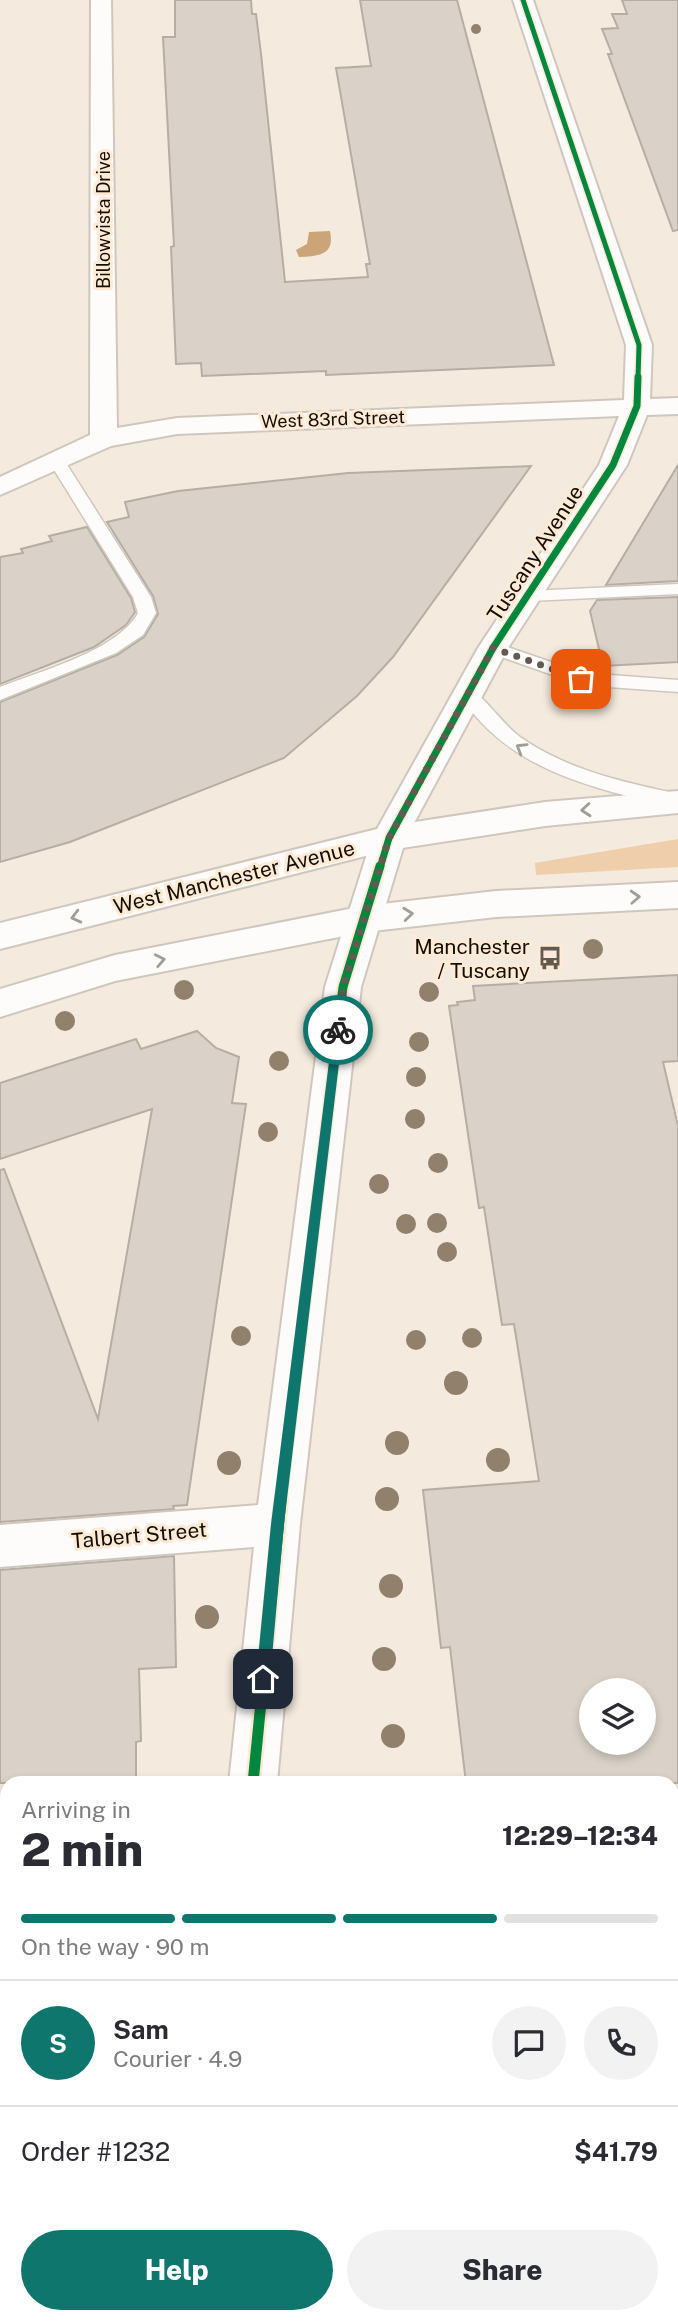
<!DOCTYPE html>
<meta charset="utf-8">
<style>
:root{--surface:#fff;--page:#f2f2f3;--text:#2b2b33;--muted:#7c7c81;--line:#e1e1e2;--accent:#0f766e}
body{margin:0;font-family:"Public Sans",sans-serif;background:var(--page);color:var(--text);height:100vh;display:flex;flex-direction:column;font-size:26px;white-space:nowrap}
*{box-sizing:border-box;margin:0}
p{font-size:23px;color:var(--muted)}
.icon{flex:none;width:38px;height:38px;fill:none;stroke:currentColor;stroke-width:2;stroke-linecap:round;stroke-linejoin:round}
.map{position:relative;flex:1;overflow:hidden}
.drawer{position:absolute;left:0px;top:1776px;width:679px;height:548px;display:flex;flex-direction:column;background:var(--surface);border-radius:21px 21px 0 0;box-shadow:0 4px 10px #0003}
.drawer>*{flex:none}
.fabs{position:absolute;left:579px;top:1678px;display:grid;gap:14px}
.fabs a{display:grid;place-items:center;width:77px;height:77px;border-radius:50%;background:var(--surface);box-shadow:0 4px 10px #0003;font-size:35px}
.pin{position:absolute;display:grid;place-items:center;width:60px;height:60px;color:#fff;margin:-30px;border-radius:14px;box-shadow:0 4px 10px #0006}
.courier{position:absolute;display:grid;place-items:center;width:70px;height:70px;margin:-35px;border:5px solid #0f766e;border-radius:50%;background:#fff;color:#222;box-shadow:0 2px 9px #0007}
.overview em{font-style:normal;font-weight:800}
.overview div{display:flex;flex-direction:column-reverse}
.overview{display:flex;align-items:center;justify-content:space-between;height:119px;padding:0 21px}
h1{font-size:46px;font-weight:800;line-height:52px}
.bar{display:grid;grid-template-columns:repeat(4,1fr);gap:10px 7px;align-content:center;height:84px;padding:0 21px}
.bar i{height:9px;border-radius:5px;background:var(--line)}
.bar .on{background:var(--accent)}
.bar p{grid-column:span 4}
.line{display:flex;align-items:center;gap:18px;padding:0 21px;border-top:2px solid var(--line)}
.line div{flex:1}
.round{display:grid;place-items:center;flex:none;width:74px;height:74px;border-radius:37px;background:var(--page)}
.primary-button{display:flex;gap:14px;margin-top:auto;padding:14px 21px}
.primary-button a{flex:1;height:80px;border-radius:42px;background:var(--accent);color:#fff;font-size:28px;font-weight:800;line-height:80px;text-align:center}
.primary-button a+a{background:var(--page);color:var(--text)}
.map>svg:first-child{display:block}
.green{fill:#eeceab}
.water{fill:#cba577}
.building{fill:#dad2c8;stroke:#b6aea4;stroke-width:2;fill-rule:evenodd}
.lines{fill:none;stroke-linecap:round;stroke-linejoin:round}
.service-casing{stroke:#cfc7be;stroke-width:3}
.minor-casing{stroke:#cfc7be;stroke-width:4}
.secondary-casing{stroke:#cfc7be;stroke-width:4}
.service{fill:#fefcfa;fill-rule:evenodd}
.minor{fill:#fefcfa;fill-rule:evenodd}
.secondary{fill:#fefcfa;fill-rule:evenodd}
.cycleway-far3-casing{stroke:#feead5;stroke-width:8}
.cycleway-far2-casing{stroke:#feead5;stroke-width:10}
.cycleway-far1-casing{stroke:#feead5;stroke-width:13}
.cycleway-casing{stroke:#feead5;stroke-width:16}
.cycleway-far3{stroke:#00873e;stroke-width:5}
.cycleway-far2{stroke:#00873e;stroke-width:7}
.cycleway-far1{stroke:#00873e;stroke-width:9}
.cycleway{stroke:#00873e;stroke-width:11}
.tree{fill:#90806c}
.oneway{stroke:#a19d99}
.route{fill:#0f766e}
.done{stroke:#635b52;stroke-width:7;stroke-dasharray:0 12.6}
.labels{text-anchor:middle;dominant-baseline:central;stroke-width:6;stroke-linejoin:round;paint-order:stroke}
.far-street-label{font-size:18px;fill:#150e07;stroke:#feead5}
.street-label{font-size:21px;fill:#150e07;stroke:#feead5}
.poi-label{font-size:21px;fill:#150e07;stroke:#feead5;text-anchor:end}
</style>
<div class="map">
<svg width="678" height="2323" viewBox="0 0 678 2323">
<rect width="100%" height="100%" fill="#f5eade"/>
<!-- green -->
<path class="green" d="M 678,839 L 678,867 L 536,875 L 535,863 Z"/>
<!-- water -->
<path class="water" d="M 330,231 C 335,255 320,256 299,257 L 296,250 L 307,244 L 309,232 Z"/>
<!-- building -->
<path class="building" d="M 175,0 L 251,0 L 252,14 L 256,14 L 261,54 L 285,282 L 368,277 L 366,264 L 370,264 L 336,68 L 371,66 L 360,0 L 457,0 L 554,365 L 326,375 L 326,371 L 202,376 L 201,363 L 176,364 L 171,247 L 174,246 L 163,37 L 175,37 Z
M 622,0 L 678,0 L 678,230 L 673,231 L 608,54 L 612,54 L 602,29 L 618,28 L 612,14 L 627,14 Z
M 678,465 L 678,581 L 606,585 Z
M 531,466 L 393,657 L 357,696 L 284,758 L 70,842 L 0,862 L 0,702 L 117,655 L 144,637 L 158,614 L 153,596 L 107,522 L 129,517 L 125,502 L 178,491 L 348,473 Z
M 87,527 L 131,598 L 135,612 L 126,625 L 94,647 L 0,684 L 0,557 L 23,553 L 21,549 L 52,541 L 49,536 Z
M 678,597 L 678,662 L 603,666 L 590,611 L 597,600 Z
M 678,975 L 678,1061 L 663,1062 L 678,1126 L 678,1783 L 466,1783 L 450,1647 L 441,1648 L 423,1490 L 539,1481 L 514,1324 L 502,1325 L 484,1207 L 479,1208 L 449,1006 L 458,1005 L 457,1002 L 475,1000 L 473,986 ZM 592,1690 L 644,1690 L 644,1743 L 592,1743 Z
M 197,1031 L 216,1048 L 239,1057 L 232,1103 L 246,1104 L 187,1505 L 173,1506 L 174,1509 L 0,1522 L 0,1170 L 4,1169 L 98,1419 L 152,1109 L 0,1159 L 0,1083 L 136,1039 L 141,1049 Z
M 174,1556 L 176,1667 L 139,1669 L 141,1741 L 136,1742 L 136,1783 L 0,1783 L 0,1570 Z"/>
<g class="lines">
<!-- service casing -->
<g class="service-casing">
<path id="service" d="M 56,455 L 64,460 L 151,597 L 156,613 L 143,635 L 116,653 L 0,700 L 0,687 C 40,671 117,651 138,613 L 133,597 L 48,460 Z
M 678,584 L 678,594 L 529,601 L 520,596 L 529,591 Z
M 493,642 L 583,673 L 678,680 L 678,692 L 581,685 L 487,652 L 484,648 L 487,644 Z
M 469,689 C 481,692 505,727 520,737 C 567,770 623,782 678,794 L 678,808 C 596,789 508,771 460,695 Z
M 672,2186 L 678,2186 L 678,2218 L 672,2218 Z"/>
</g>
<!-- minor casing -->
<g class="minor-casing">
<path id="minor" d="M 91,0 L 111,0 L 117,428 L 177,418 L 624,400 L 626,345 L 513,0 L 533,0 L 652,345 L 650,399 L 678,398 L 678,414 L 647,415 L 627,465 L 508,648 L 406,838 L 361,987 L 300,1524 L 277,1783 L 229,1783 L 254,1547 L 0,1567 L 0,1525 L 258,1505 L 325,987 L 372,838 L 478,648 L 599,465 L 619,416 L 177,434 L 111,446 L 0,495 L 0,477 L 90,435 Z
M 7,2214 L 7,2270 L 0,2271 L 0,2215 Z
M 174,2317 L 230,2317 L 229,2323 L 173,2323 Z"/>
</g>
<!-- secondary casing -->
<g class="secondary-casing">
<path id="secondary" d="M 678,791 L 678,813 L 545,826 L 389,850 L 0,949 L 0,923 L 389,826 L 545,802 Z
M 678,882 L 678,908 L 496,917 L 364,932 L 115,981 L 0,1017 L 0,989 L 115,955 L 364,906 L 496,891 Z"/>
</g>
<!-- service -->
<use href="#service" class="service"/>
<!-- minor -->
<use href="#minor" class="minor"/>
<!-- secondary -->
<use href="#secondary" class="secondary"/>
<!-- cycleway-far3 casing -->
<g class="cycleway-far3-casing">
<path id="cycleway-far3" d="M 523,0 L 639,345 L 638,379"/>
</g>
<!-- cycleway-far2 casing -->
<g class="cycleway-far2-casing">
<path id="cycleway-far2" d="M 380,868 L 389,838 L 493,648 L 613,465 L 637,406 L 638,377"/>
</g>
<!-- cycleway-far1 casing -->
<g class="cycleway-far1-casing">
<path id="cycleway-far1" d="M 281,1502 L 343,987 L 380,866"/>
</g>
<!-- cycleway casing -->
<g class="cycleway-casing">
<path id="cycleway" d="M 253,1783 L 281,1500"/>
</g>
<!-- cycleway-far3 -->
<use href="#cycleway-far3" class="cycleway-far3"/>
<!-- cycleway-far2 -->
<use href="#cycleway-far2" class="cycleway-far2"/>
<!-- cycleway-far1 -->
<use href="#cycleway-far1" class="cycleway-far1"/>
<!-- cycleway -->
<use href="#cycleway" class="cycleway"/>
</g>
<!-- trees -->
<g class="tree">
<circle cx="476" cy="29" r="5"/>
<circle cx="593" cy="949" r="10"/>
<circle cx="184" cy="990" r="10"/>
<circle cx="429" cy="992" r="10"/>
<circle cx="65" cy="1021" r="10"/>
<circle cx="419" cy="1042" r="10"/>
<circle cx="279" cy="1061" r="10"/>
<circle cx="416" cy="1077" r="10"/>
<circle cx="415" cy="1119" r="10"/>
<circle cx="268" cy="1132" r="10"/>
<circle cx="438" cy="1163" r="10"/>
<circle cx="379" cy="1184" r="10"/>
<circle cx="437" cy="1223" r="10"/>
<circle cx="406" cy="1224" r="10"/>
<circle cx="447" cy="1252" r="10"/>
<circle cx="241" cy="1336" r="10"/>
<circle cx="472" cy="1338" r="10"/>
<circle cx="416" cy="1340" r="10"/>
<circle cx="456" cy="1383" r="12"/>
<circle cx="397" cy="1443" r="12"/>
<circle cx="498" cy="1460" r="12"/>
<circle cx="229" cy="1463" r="12"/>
<circle cx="387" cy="1499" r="12"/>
<circle cx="391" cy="1586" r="12"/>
<circle cx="207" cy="1617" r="12"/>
<circle cx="384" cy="1659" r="12"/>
<circle cx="393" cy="1736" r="12"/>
</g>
<!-- one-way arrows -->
<defs><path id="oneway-chevron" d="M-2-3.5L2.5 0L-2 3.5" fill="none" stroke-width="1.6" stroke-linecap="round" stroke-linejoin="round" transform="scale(1.75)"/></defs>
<g class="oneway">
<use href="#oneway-chevron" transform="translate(521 748) rotate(-149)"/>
<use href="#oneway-chevron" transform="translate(586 810) rotate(175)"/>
<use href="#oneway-chevron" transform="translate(635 897) rotate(-3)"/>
<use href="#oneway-chevron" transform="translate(408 914) rotate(-6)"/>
<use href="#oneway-chevron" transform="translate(76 917) rotate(166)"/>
<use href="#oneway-chevron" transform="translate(160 960) rotate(-11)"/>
</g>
<!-- route -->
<path class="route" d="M 338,1026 L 343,1030 L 284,1524 L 270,1679 L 263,1686 L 256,1679 L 271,1524 L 333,1030 Z"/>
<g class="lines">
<!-- done -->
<path class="done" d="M 338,1030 L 343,987 L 389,838 L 493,648 L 581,679"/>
</g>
<!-- icons -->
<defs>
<g id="bus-bare" transform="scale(1.89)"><path d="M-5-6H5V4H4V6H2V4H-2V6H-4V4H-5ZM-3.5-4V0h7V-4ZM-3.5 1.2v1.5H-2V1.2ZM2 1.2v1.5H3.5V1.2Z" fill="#635b52" stroke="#feead5" stroke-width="2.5" paint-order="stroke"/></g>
</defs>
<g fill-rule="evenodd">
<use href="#bus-bare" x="550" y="958"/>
</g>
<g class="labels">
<!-- far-street labels -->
<g class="far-street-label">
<text transform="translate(103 220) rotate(-90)">Billowvista Drive</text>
<text transform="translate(333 419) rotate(-2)">West 83rd Street</text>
</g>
<!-- street labels -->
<g class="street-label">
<text transform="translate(535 553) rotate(-57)">Tuscany Avenue</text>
<text transform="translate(234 877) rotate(-14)">West Manchester Avenue</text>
<text transform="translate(139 1535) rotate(-5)">Talbert Street</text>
</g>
<!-- poi labels -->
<g class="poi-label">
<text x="530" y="946">Manchester<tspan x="530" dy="24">/ Tuscany</tspan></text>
</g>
</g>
</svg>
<div class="fabs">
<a><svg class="icon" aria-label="layers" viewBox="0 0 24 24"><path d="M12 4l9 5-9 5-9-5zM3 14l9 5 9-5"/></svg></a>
</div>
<div class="pin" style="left:581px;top:679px;background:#ea580c"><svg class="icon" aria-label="bag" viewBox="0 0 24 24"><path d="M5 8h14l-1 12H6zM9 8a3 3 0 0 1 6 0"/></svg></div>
<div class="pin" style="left:263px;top:1679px;background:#1f2937"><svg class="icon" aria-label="home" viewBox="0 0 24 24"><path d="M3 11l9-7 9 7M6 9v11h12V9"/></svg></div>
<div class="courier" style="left:338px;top:1030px"><svg class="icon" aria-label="bike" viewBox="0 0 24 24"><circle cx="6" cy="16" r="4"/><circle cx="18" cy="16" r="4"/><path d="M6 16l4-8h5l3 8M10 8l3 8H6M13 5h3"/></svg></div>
<section class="drawer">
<div class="overview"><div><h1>2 min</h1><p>Arriving in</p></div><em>12:29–12:34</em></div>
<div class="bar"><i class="on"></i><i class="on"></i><i class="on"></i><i></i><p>On the way · 90 m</p></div>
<div class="line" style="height:126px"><b class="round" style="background:var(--accent);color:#fff">S</b><div><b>Sam</b><p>Courier · 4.9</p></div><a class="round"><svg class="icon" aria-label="chat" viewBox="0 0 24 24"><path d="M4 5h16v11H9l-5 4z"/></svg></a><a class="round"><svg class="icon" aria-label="phone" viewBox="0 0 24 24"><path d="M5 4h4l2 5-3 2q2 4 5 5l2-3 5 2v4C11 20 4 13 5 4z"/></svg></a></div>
<div class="line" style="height:91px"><div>Order #1232</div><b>$41.79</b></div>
<div class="primary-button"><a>Help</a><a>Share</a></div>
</section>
</div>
